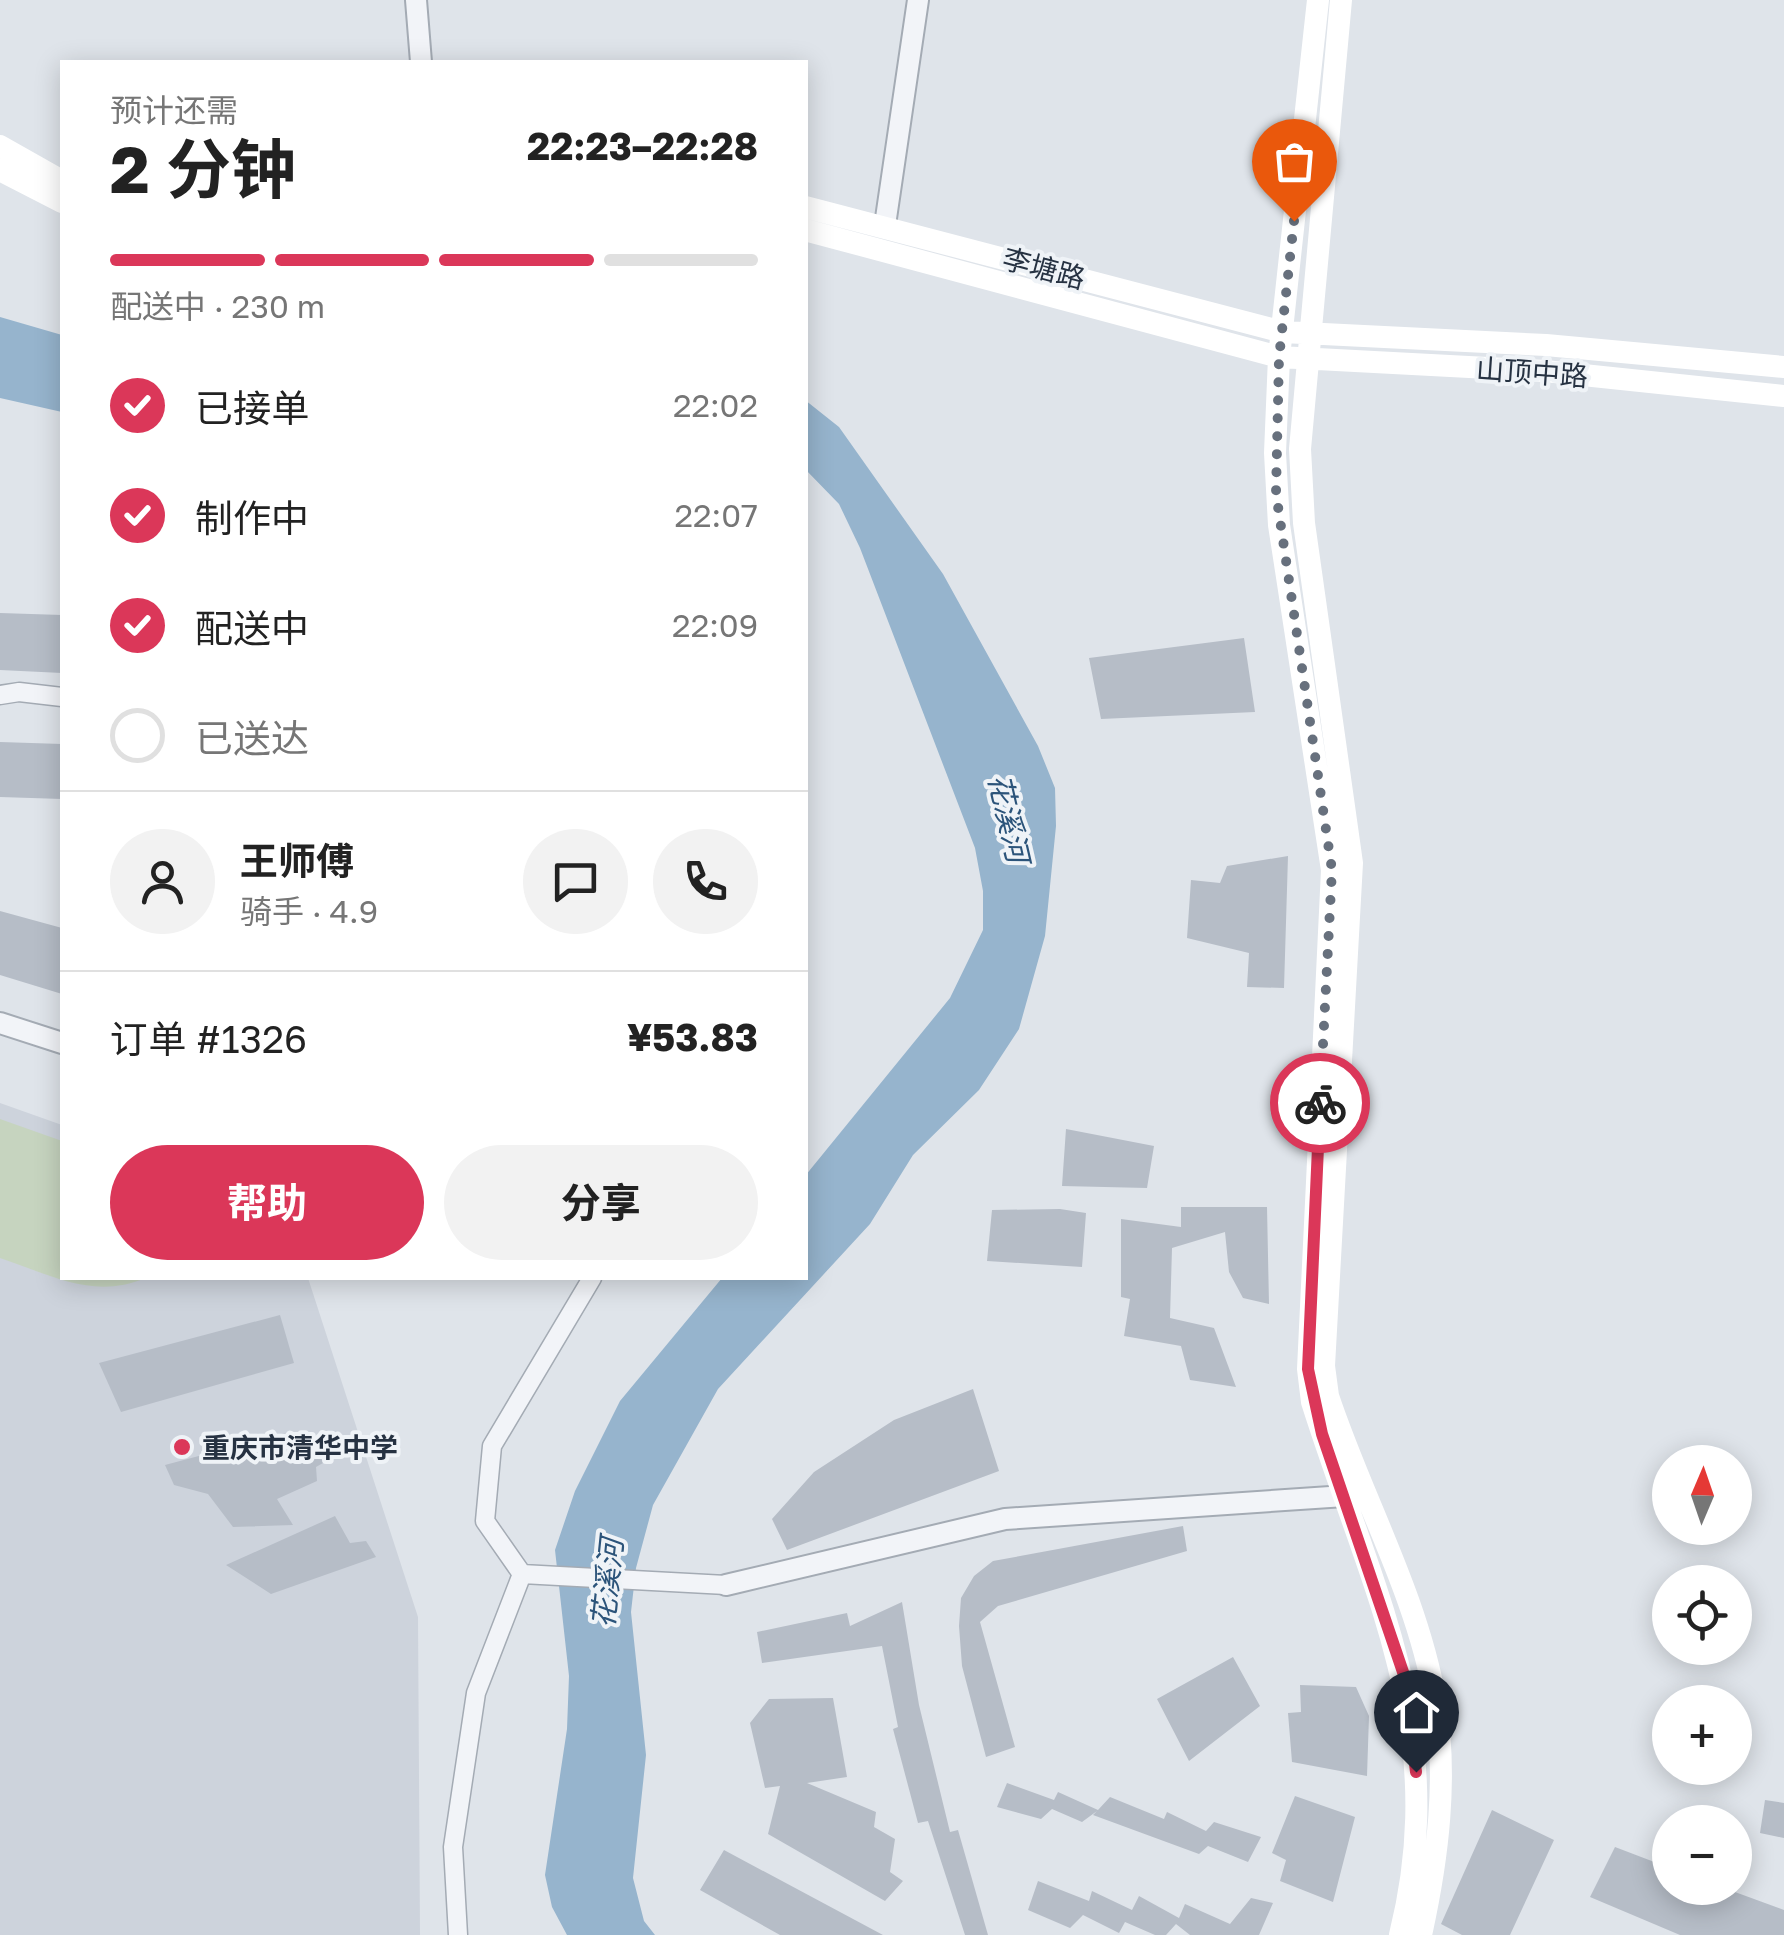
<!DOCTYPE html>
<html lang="zh">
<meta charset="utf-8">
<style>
:root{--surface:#fff;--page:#f2f2f2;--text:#222;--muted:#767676;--line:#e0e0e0;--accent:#db3759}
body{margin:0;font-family:"Golos Text","Noto Sans SC",sans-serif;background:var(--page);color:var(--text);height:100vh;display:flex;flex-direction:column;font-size:38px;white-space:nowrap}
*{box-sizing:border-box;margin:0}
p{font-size:32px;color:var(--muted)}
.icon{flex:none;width:55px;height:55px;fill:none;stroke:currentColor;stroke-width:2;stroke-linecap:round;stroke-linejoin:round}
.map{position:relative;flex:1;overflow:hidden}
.side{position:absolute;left:60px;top:60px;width:748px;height:1220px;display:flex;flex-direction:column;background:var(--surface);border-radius:0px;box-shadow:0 5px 25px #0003}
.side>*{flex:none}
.needle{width:65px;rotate:2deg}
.tools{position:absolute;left:1652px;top:1445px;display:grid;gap:20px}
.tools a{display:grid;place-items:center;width:100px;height:100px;border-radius:50%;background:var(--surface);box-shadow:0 5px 25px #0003;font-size:50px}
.pin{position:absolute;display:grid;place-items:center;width:85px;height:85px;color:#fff;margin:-102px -42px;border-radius:50% 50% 50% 0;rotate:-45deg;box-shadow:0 0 10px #0007}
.pin .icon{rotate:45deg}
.courier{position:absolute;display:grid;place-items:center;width:100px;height:100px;margin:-50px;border:8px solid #db3759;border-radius:50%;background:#fff;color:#222;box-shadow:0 2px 12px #0007}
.headline em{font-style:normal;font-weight:700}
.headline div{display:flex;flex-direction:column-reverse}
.headline{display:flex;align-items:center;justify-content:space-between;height:170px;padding:0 50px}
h1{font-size:65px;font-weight:700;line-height:75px}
.bar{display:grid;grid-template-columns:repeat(4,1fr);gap:15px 10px;align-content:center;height:120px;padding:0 50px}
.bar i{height:12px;border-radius:8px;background:var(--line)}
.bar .active{background:var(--accent)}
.bar p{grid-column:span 4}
.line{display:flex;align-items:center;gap:25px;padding:0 50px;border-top:2px solid var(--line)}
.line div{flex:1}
.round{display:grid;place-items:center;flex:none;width:105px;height:105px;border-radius:52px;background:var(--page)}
ol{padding:0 50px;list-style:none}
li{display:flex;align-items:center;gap:30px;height:110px}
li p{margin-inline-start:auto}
li .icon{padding:10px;border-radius:50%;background:var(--accent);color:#fff;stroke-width:4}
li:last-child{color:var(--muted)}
li i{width:55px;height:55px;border:5px solid var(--line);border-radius:50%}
.button{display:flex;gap:20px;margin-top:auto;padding:20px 50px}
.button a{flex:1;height:115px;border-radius:60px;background:var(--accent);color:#fff;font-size:40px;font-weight:700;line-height:115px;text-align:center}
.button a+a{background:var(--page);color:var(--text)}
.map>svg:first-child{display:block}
.built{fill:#cdd3dc}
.green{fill:#c6d4bf}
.water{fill:#96b4cd}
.building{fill:#b6bdc7}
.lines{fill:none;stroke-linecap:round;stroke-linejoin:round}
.minor-casing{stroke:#a4abb4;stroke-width:21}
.tertiary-casing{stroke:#a4abb4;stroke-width:24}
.minor{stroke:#f2f4f8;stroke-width:18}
.tertiary{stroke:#f2f4f8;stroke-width:20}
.secondary{stroke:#fff;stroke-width:22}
.done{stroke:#67707d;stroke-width:10;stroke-dasharray:0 18}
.route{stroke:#db3759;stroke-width:12}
.poi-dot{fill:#db3759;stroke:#eff3f7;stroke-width:4}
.labels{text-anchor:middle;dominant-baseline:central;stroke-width:8;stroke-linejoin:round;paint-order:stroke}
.street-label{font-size:28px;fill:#263242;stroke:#eff3f7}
.poi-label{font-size:28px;font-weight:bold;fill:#263242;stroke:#eff3f7;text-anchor:start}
.water-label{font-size:30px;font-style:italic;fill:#2c547a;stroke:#eff3f7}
</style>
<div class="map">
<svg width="1784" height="1935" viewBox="0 0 1784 1935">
<rect width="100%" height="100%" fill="#dfe4ea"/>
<!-- built -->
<path class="built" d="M 0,1103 L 62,1125 L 62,1278 L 308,1278 L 418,1617 L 420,1935 L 0,1935 Z"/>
<!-- green -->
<path class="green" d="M 0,1119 L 62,1141 L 62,1278 L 145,1278 C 94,1300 51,1275 0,1258 Z"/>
<!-- water -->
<path class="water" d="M 0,317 L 62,335 L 62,412 L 0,398 Z
M 805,400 L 839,427 L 943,574 L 1038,746 L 1055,788 L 1056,826 L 1045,936 L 1019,1029 L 979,1090 L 913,1155 L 870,1224 L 718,1389 L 653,1505 L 636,1568 L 631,1612 L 646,1755 L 633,1878 L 644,1921 L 655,1935 L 567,1935 L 552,1907 L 545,1875 L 567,1729 L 569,1676 L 555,1550 L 575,1491 L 620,1401 L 722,1278 L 805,1278 L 805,1176 L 950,998 L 983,930 L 983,891 L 975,848 L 860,548 L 839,504 L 805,469 Z"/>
<!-- building -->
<path class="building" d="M 0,613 L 62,615 L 62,673 L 0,670 Z
M 1244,638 L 1255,712 L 1101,719 L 1089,658 Z
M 0,742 L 62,744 L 62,799 L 0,797 Z
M 1288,856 L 1284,988 L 1247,987 L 1249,953 L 1187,938 L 1191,880 L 1220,883 L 1227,866 Z
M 0,911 L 62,928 L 62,994 L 0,975 Z
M 1066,1129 L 1154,1146 L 1147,1188 L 1062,1186 Z
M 1181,1207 L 1267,1207 L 1269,1304 L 1243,1298 L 1229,1272 L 1225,1232 L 1172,1248 L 1170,1318 L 1214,1328 L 1236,1387 L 1190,1380 L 1181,1346 L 1124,1336 L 1130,1299 L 1121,1297 L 1121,1219 L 1181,1227 Z
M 1060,1209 L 1086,1213 L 1082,1267 L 987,1261 L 992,1210 Z
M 280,1315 L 294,1363 L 121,1412 L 99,1363 Z
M 973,1389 L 999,1471 L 787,1550 L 772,1519 L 814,1472 L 894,1420 Z
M 289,1432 L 302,1438 L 312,1434 L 323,1463 L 316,1467 L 317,1481 L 277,1499 L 293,1525 L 233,1527 L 208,1494 L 174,1485 L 165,1465 Z
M 335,1516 L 350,1543 L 366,1541 L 376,1557 L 271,1594 L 226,1565 Z
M 1183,1526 L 1187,1551 L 998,1606 L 980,1622 L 1015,1747 L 986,1757 L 962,1666 L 959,1626 L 961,1598 L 974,1576 L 993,1561 Z
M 902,1602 L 919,1705 L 950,1832 L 958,1830 L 988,1935 L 965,1935 L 928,1821 L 918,1823 L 893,1729 L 898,1727 L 882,1646 L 762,1663 L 757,1632 L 847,1613 L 850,1626 Z
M 1233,1657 L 1260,1706 L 1189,1761 L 1157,1699 Z
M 1300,1685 L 1356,1687 L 1369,1716 L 1367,1776 L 1292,1762 L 1288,1713 L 1301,1712 Z
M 833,1698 L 847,1777 L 807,1783 L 876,1812 L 874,1827 L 895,1839 L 890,1872 L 903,1881 L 885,1901 L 768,1834 L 780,1786 L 765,1788 L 750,1723 L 769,1699 Z
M 1007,1783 L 1054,1800 L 1058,1792 L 1098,1810 L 1110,1797 L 1164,1819 L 1167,1812 L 1206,1831 L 1214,1822 L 1261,1837 L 1248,1862 L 1208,1846 L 1199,1854 L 1093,1815 L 1097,1811 L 1082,1822 L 1052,1809 L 1041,1819 L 997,1807 Z
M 1295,1796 L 1355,1817 L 1333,1902 L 1280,1881 L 1286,1860 L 1272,1853 Z
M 1765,1800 L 1784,1803 L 1784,1838 L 1760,1833 Z
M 1492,1810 L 1554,1840 L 1510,1935 L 1462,1935 L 1441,1924 Z
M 1615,1847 L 1670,1868 L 1670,1888 L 1724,1888 L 1784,1910 L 1784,1935 L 1680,1935 L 1590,1897 Z
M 724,1850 L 883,1935 L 780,1935 L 700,1890 Z
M 1038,1881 L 1089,1901 L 1092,1891 L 1132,1910 L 1139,1896 L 1179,1918 L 1185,1904 L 1230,1924 L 1251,1898 L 1273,1903 L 1259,1935 L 1190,1935 L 1176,1924 L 1166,1935 L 1155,1935 L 1125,1922 L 1119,1933 L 1083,1915 L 1070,1928 L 1028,1910 Z"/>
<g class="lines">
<!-- minor casing -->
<g class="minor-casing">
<path id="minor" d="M 0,695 L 19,692 L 62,697
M 522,1574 L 726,1585
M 458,1935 L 453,1847 L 476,1693 L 522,1574 L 485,1521 L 492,1446 L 592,1278"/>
</g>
<!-- tertiary casing -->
<g class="tertiary-casing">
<path id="tertiary" d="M 416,0 L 421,62
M 885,225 L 918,0
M 0,1023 L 62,1043
M 726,1585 L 1005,1519 L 1360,1495"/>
</g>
<!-- minor -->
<use href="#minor" class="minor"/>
<!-- tertiary -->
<use href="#tertiary" class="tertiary"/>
<!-- secondary -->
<path class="secondary" d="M 1318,0 L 1279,357 L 1275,453 L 1279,525 L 1332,870 L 1308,1369 L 1312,1402 C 1372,1592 1451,1729 1400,1935
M 1341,0 L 1300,449 L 1304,523 L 1352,863 L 1324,1366 L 1328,1396 C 1361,1496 1417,1594 1435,1699 C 1448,1778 1438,1858 1421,1935
M 0,146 L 62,181
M 0,170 L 62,202
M 805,207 L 1283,332 L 1546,345 L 1784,367
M 805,230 L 1279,357 L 1545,371 L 1784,396"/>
</g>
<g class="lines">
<!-- done -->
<path class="done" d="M 1294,221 L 1279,358 L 1276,493 L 1332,870 L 1320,1103"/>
<!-- route -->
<path class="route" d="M 1320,1103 L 1308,1369 L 1322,1434 L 1404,1675 L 1416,1772"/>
</g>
<!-- markers -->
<circle class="poi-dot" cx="182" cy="1447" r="10"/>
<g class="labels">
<!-- street labels -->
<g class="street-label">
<text transform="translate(1044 268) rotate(15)">李塘路</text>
<text transform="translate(1532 372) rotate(4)">山顶中路</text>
</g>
<!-- poi labels -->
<g class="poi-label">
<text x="202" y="1447">重庆市清华中学</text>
</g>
<!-- water labels -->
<g class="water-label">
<text transform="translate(1009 818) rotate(77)">花溪河</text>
<text transform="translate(607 1583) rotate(-84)">花溪河</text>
</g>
</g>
</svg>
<div class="tools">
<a><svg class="needle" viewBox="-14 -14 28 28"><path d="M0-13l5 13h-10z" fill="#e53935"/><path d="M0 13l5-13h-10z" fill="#767676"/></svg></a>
<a><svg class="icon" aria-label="locate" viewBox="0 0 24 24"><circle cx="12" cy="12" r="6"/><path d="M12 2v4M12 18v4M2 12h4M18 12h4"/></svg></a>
<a>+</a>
<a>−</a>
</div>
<div class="pin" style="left:1294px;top:221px;background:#ea580c"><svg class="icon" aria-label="bag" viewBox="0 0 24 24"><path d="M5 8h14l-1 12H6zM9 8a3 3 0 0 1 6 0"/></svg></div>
<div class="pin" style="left:1416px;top:1772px;background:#1f2937"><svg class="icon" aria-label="home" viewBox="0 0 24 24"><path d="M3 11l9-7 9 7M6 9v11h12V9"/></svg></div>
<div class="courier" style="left:1320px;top:1103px"><svg class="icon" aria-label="bike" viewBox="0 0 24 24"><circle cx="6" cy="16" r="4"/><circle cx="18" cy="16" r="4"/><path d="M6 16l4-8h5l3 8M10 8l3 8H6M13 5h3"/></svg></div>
<section class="side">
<div class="headline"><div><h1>2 分钟</h1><p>预计还需</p></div><em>22:23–22:28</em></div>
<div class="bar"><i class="active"></i><i class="active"></i><i class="active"></i><i></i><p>配送中 · 230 m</p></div>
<ol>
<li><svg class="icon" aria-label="check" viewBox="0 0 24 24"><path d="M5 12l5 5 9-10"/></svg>已接单<p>22:02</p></li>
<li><svg class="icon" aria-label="check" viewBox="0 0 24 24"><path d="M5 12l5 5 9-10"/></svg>制作中<p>22:07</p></li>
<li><svg class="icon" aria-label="check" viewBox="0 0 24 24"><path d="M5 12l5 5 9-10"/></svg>配送中<p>22:09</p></li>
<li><i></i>已送达</li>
</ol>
<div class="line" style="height:180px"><a class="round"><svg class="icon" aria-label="person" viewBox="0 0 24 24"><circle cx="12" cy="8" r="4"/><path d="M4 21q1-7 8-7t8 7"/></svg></a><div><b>王师傅</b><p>骑手 · 4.9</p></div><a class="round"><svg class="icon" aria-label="chat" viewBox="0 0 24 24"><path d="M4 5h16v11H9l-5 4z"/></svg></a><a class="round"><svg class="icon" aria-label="phone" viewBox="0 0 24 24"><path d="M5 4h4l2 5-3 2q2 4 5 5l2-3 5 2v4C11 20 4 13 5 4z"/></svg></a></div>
<div class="line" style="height:130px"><div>订单 #1326</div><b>¥53.83</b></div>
<div class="button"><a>帮助</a><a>分享</a></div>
</section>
</div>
